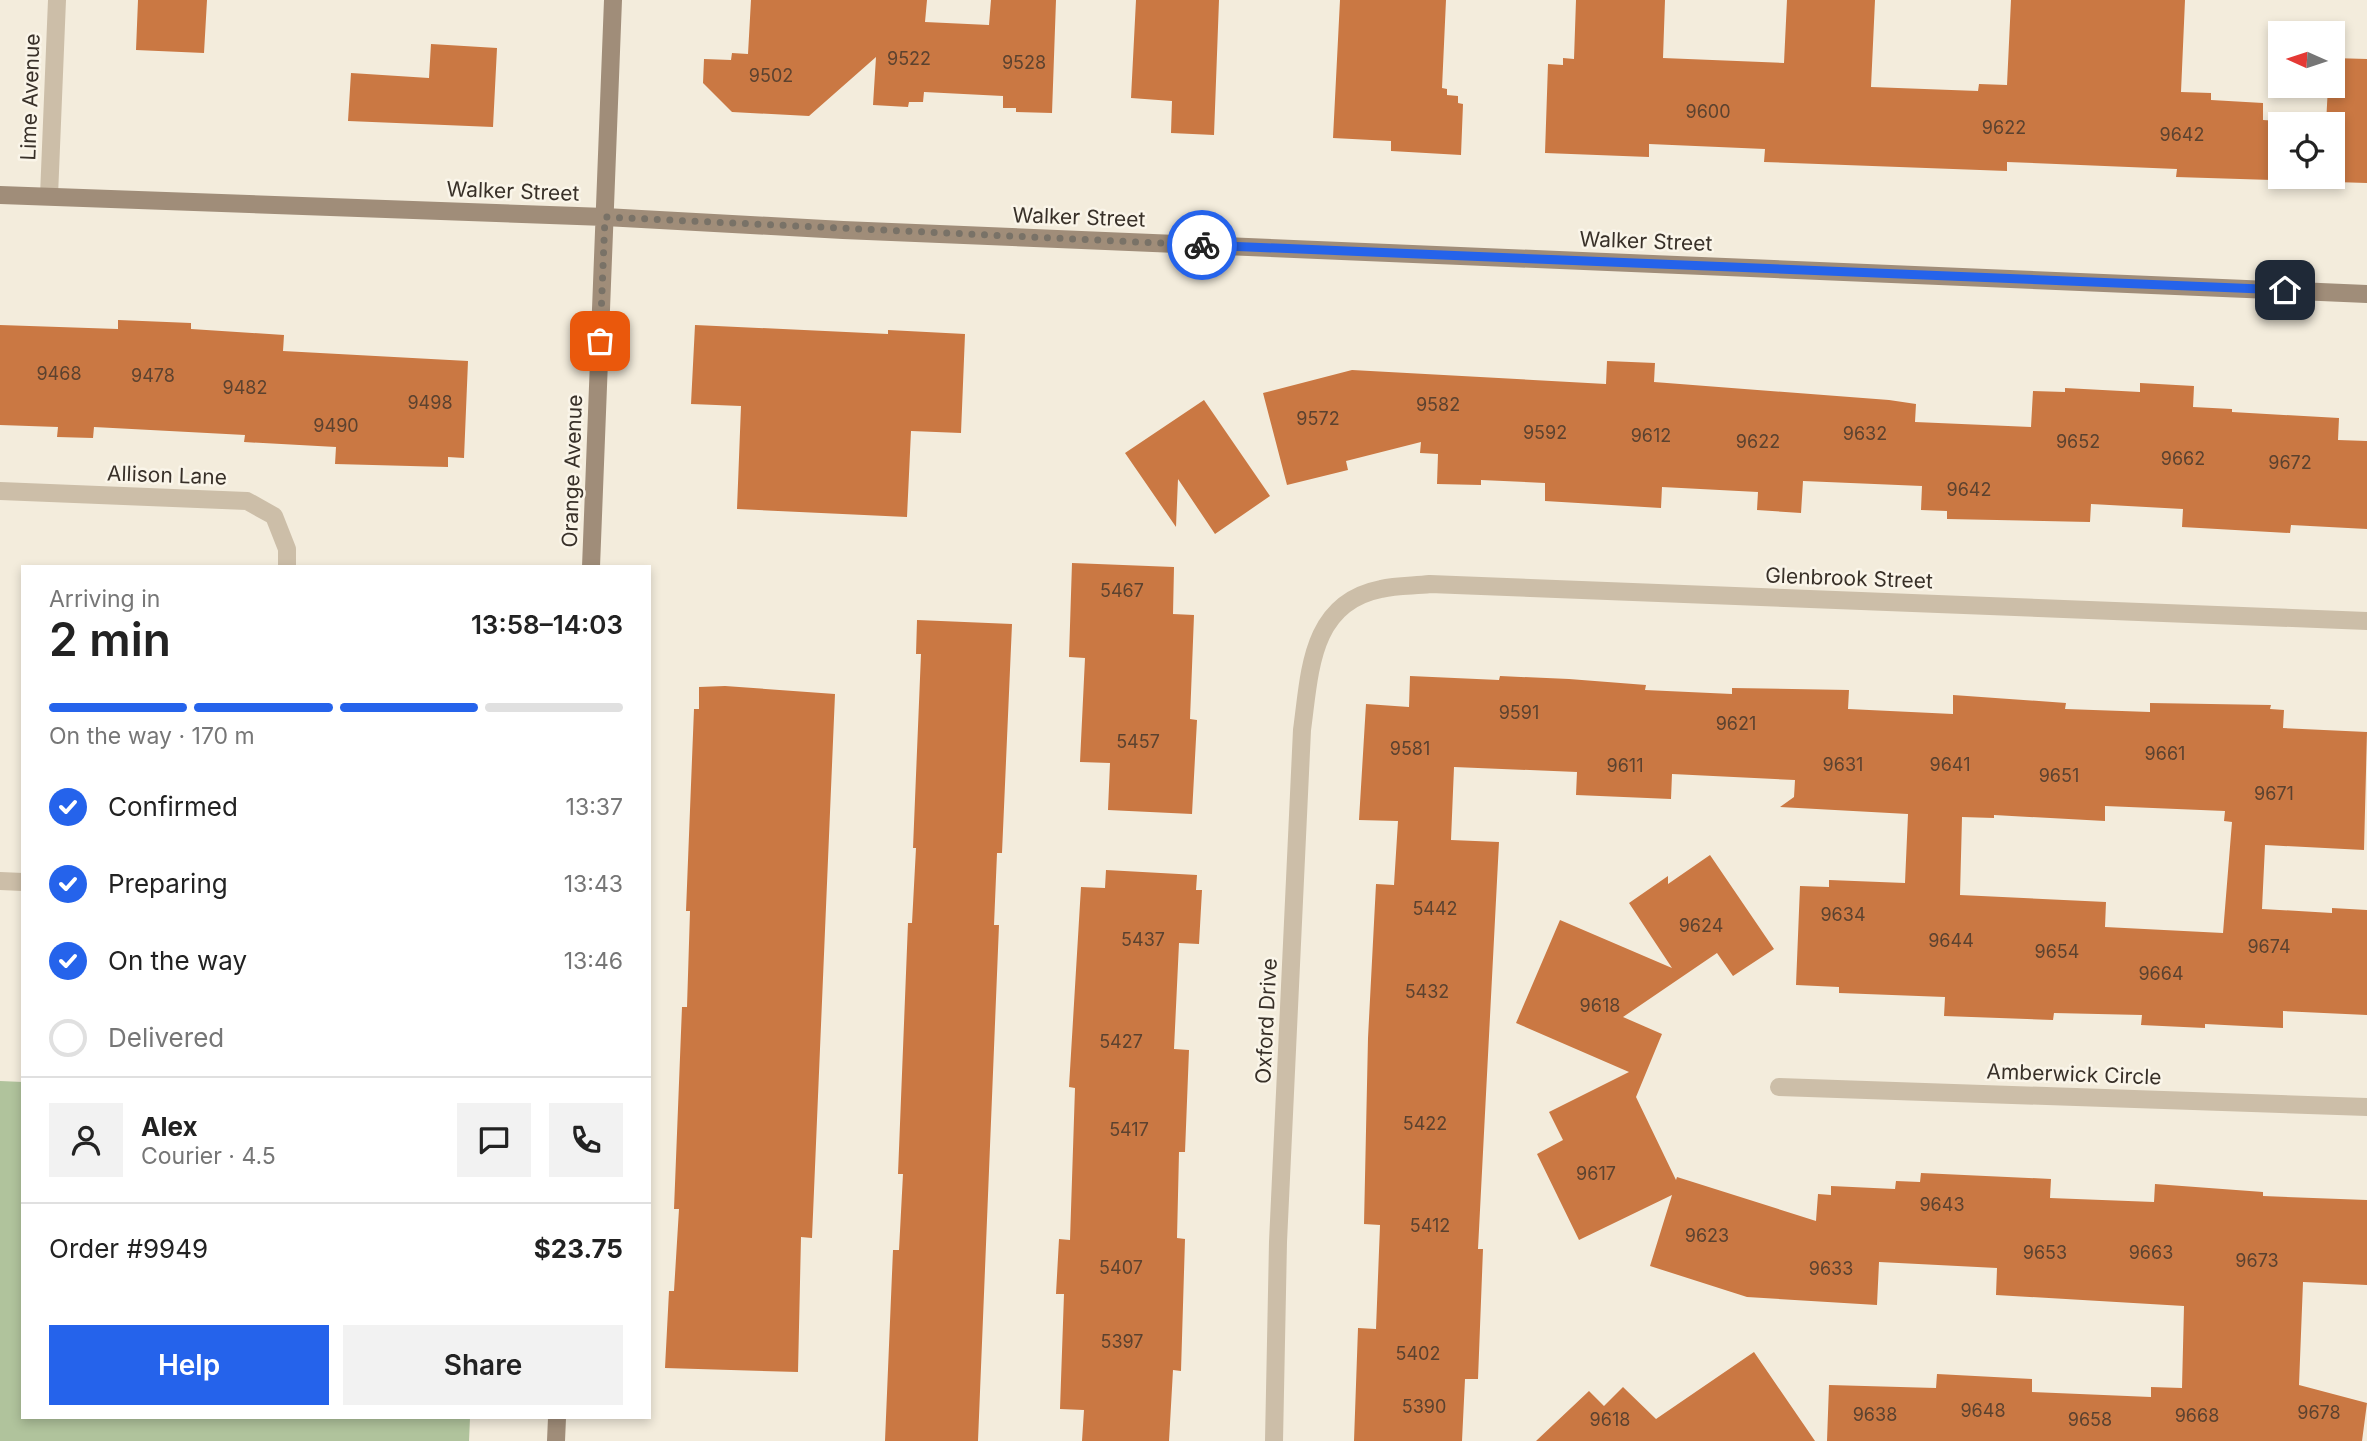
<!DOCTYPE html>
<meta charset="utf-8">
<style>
:root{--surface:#fff;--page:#f2f2f2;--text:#222;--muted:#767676;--line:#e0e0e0;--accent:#2563eb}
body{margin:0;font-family:Inter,sans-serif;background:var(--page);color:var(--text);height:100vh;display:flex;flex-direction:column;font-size:26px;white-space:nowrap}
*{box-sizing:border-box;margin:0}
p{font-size:23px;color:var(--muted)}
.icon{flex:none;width:38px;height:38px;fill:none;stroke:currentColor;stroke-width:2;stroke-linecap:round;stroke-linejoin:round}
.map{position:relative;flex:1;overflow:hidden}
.sheet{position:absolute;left:21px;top:565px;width:630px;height:854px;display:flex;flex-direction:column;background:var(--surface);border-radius:0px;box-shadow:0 4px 10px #0003}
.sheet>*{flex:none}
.needle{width:46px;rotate:273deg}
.buttons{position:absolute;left:2268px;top:21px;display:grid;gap:14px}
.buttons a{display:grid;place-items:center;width:77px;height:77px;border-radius:0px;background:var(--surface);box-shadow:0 4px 10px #0003;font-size:35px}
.pin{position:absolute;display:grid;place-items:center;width:60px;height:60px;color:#fff;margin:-30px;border-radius:14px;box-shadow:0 4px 10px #0006}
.courier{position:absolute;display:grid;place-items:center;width:70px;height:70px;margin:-35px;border:5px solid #2563eb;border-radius:50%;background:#fff;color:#222;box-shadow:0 2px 9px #0007}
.head em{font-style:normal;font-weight:600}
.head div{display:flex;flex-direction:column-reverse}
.head{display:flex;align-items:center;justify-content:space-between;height:119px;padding:0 28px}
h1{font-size:46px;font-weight:600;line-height:52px}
.bar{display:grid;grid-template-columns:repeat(4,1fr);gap:10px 7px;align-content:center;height:84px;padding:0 28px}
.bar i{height:9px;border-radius:5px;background:var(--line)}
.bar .selected{background:var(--accent)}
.bar p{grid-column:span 4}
.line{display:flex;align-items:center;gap:18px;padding:0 28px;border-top:2px solid var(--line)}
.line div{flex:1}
.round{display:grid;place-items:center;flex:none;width:74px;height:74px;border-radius:0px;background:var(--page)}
ol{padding:0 28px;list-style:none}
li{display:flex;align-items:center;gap:21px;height:77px}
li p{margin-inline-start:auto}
li .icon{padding:7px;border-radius:50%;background:var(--accent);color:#fff;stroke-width:4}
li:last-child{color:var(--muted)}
li i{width:38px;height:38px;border:4px solid var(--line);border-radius:50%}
.button{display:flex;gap:14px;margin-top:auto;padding:14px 28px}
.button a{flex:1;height:80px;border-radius:0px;background:var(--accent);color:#fff;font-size:28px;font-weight:600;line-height:80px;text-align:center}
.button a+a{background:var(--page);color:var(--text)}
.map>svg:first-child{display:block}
.green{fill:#b0c39c}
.building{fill:#ca7843;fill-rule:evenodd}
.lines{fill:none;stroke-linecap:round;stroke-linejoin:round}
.minor{stroke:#ccbea8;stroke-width:18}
.secondary{stroke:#a08d79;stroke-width:18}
.done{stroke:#797267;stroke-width:7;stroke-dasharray:0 12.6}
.route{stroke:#2563eb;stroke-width:9}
.labels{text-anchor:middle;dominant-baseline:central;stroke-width:5;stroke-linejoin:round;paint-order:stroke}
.number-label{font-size:18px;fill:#5c422f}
.street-label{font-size:21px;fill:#383028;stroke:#faf5e9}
</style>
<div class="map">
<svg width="2367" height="1441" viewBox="0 0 2367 1441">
<rect width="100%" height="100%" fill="#f3ecdc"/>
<!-- green -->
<path class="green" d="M 0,1081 L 23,1082 L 23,1418 L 470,1418 L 469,1441 L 0,1441 Z"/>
<!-- building -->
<path class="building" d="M 138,0 L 207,0 L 204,53 L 136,50 Z
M 751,0 L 927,0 L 925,22 L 989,25 L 991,0 L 1056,0 L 1052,113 L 1016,112 L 1016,108 L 1003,108 L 1003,96 L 924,92 L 923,102 L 909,102 L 908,107 L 873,105 L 876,57 L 809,116 L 732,112 L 703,83 L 704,59 L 731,60 L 732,53 L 748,54 Z
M 1136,0 L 1219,0 L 1214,135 L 1171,133 L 1172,101 L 1131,98 Z
M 1340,0 L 1446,0 L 1442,88 L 1447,89 L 1447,95 L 1458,96 L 1458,103 L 1463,104 L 1461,155 L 1391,151 L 1391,141 L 1333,138 Z
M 1576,0 L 1665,0 L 1663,58 L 1784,63 L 1787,0 L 1875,0 L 1871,87 L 1978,91 L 1979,84 L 2007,85 L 2011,0 L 2185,0 L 2181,92 L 2211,93 L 2211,100 L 2263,103 L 2263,120 L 2326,124 L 2328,86 L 2333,86 L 2333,58 L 2367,59 L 2367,183 L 2176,177 L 2177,169 L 2007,162 L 2007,171 L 1764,162 L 1765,149 L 1649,144 L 1649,157 L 1545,153 L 1548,64 L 1563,65 L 1563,58 L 1574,59 ZM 2280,124 L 2333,124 L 2333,177 L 2280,177 Z
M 431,44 L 497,48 L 493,127 L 348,121 L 351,73 L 429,78 Z
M 118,320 L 191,323 L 191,329 L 284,335 L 283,351 L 468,361 L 464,458 L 448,457 L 448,467 L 335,464 L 336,447 L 244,442 L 245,435 L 94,427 L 93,438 L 57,437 L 58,427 L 0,425 L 0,325 L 118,329 Z
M 695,325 L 888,334 L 888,330 L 965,334 L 961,433 L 911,431 L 907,517 L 737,509 L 741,406 L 691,404 Z
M 1607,361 L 1655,363 L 1654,382 L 1889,400 L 1916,404 L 1915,422 L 2031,427 L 2033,391 L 2065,392 L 2065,388 L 2140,392 L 2140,383 L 2194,386 L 2193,407 L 2232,409 L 2232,412 L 2339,418 L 2338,440 L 2367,441 L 2367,529 L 2291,525 L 2290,533 L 2182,527 L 2183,509 L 2091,504 L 2090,522 L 1947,519 L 1947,511 L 1921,510 L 1922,486 L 1803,481 L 1801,513 L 1757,510 L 1758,492 L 1662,487 L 1661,508 L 1545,501 L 1545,483 L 1481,480 L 1481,485 L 1437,484 L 1438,454 L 1420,453 L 1421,442 L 1346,461 L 1348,470 L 1287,485 L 1263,393 L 1352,370 L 1606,384 Z
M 1204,400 L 1270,496 L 1215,534 L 1178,479 L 1176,527 L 1125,453 Z
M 1072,563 L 1174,567 L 1173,614 L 1194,615 L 1190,719 L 1197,720 L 1192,814 L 1108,810 L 1110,763 L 1080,762 L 1085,658 L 1069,657 Z
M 917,620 L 1012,624 L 1002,853 L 997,853 L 994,925 L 999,925 L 978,1441 L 885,1441 L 893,1250 L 899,1250 L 903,1174 L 898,1174 L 908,923 L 912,923 L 916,848 L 913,848 L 921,654 L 916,654 Z
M 1410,676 L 1499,680 L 1500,676 L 1569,679 L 1646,685 L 1645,690 L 1732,694 L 1732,688 L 1849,690 L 1848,709 L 1953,714 L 1953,695 L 2066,703 L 2065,709 L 2150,712 L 2150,703 L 2271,705 L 2270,709 L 2284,710 L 2283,728 L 2367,732 L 2364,850 L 2265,845 L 2262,909 L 2332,913 L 2332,908 L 2367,910 L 2367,1015 L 2283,1011 L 2283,1028 L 2205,1024 L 2205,1028 L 2141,1025 L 2142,1015 L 2054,1013 L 2053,1020 L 1944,1016 L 1945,997 L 1839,993 L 1839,987 L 1796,985 L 1800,886 L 1829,887 L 1829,880 L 1905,883 L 1908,814 L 1780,807 L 1794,797 L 1795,780 L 1672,774 L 1671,799 L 1576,795 L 1577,772 L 1454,767 L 1451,840 L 1499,842 L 1478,1249 L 1483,1249 L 1478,1379 L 1465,1379 L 1462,1441 L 1354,1441 L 1358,1328 L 1376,1329 L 1380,1225 L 1364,1224 L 1368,1038 L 1376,884 L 1394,885 L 1398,821 L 1359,820 L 1366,704 L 1409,707 ZM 2105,806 L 2225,811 L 2224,821 L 2232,822 L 2223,933 L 2105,927 L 2106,902 L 1960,895 L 1962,817 L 1994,818 L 1994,815 L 2105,821 Z
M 725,686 L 835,694 L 812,1238 L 801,1237 L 798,1372 L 665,1368 L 669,1291 L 674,1291 L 679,1209 L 674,1209 L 682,1007 L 687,1007 L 690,911 L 686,911 L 694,709 L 699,709 L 699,687 Z
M 1710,855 L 1774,949 L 1733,976 L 1717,953 L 1623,1017 L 1662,1034 L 1636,1097 L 1676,1180 L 1677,1177 L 1816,1221 L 1818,1194 L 1831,1195 L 1831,1186 L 1895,1189 L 1896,1181 L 1920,1182 L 1921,1173 L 2051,1179 L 2050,1198 L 2154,1202 L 2155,1184 L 2263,1192 L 2263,1196 L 2367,1200 L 2367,1285 L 2303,1282 L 2299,1385 L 2367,1403 L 2362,1441 L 1827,1441 L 1829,1385 L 1936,1388 L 1937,1374 L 2032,1379 L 2032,1392 L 2151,1397 L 2151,1387 L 2182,1388 L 2184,1306 L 1996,1295 L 1997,1268 L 1879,1262 L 1877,1305 L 1747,1297 L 1650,1266 L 1672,1195 L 1579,1240 L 1537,1154 L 1563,1140 L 1549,1112 L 1629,1072 L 1516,1023 L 1560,920 L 1672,968 L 1629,903 L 1668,876 L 1668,884 Z
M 1106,870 L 1197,875 L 1196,890 L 1202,890 L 1199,944 L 1179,943 L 1174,1049 L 1189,1050 L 1185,1152 L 1179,1152 L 1177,1238 L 1185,1239 L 1181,1371 L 1173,1370 L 1169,1441 L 1082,1441 L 1084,1410 L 1060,1409 L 1064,1294 L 1056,1294 L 1059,1239 L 1070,1240 L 1075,1088 L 1069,1087 L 1081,887 L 1105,888 Z
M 1754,1352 L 1815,1441 L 1536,1441 L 1589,1391 L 1604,1406 L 1623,1387 L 1656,1419 Z"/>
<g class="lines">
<!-- minor -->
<path class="minor" d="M 49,196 L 57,0
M 0,491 L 247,501 L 274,516 L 287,549 L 287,567
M 0,881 L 23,882
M 1779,1087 L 2367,1107
M 1274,1441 L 1278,1242 L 1302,730 C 1310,672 1310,603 1381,589 C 1397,585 1414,586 1430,584 L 2367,621"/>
<!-- secondary -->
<path class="secondary" d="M 0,195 L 605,217 L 843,230 L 2367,294
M 591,567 L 613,0
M 556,1441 L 557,1418"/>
</g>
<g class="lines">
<!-- done -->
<path class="done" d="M 600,341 L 605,217 L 1202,245"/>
<!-- route -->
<path class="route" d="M 1202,245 L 2285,290"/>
</g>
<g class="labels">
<!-- number labels -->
<g class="number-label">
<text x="909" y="58">9522</text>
<text x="1024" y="62">9528</text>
<text x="771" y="75">9502</text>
<text x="1708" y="111">9600</text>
<text x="2004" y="127">9622</text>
<text x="2182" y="134">9642</text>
<text x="59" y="373">9468</text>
<text x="153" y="375">9478</text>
<text x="245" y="387">9482</text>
<text x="430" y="402">9498</text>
<text x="1438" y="404">9582</text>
<text x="1318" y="418">9572</text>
<text x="336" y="425">9490</text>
<text x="1545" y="432">9592</text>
<text x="1865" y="433">9632</text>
<text x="1651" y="435">9612</text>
<text x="1758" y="441">9622</text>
<text x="2078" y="441">9652</text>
<text x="2183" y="458">9662</text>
<text x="2290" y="462">9672</text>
<text x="1969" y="489">9642</text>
<text x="1122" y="590">5467</text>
<text x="1519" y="712">9591</text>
<text x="1736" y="723">9621</text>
<text x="1138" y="741">5457</text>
<text x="1410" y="748">9581</text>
<text x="2165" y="753">9661</text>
<text x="1843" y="764">9631</text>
<text x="1950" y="764">9641</text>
<text x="1625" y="765">9611</text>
<text x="2059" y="775">9651</text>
<text x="2274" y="793">9671</text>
<text x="1435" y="908">5442</text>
<text x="1843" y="914">9634</text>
<text x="1701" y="925">9624</text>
<text x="1143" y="939">5437</text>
<text x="1951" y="940">9644</text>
<text x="2269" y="946">9674</text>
<text x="2057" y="951">9654</text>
<text x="2161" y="973">9664</text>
<text x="1427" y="991">5432</text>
<text x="1600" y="1005">9618</text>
<text x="1121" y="1041">5427</text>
<text x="1425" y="1123">5422</text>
<text x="1129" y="1129">5417</text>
<text x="1596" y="1173">9617</text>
<text x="1942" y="1204">9643</text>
<text x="1430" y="1225">5412</text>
<text x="1707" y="1235">9623</text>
<text x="2045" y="1252">9653</text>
<text x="2151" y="1252">9663</text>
<text x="2257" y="1260">9673</text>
<text x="1121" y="1267">5407</text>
<text x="1831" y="1268">9633</text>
<text x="1122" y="1341">5397</text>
<text x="1418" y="1353">5402</text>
<text x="1424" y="1406">5390</text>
<text x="1983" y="1410">9648</text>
<text x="2319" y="1412">9678</text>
<text x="1875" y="1414">9638</text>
<text x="2197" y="1415">9668</text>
<text x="1610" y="1419">9618</text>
<text x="2090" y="1419">9658</text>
</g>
<!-- street labels -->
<g class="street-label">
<text transform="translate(30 97) rotate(-88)">Lime Avenue</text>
<text transform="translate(513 191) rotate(2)">Walker Street</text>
<text transform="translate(1079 217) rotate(2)">Walker Street</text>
<text transform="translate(1646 241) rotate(2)">Walker Street</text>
<text transform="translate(572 471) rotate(-88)">Orange Avenue</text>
<text transform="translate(167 475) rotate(2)">Allison Lane</text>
<text transform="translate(1849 578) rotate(2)">Glenbrook Street</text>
<text transform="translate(1266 1021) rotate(-87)">Oxford Drive</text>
<text transform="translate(2074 1074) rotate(2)">Amberwick Circle</text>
</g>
</g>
</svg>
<div class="buttons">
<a><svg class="needle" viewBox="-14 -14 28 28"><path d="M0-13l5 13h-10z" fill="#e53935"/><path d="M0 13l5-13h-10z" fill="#767676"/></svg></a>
<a><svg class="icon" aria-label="locate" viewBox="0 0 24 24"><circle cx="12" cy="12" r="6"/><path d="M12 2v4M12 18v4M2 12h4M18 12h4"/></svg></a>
</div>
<div class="pin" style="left:600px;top:341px;background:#ea580c"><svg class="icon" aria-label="bag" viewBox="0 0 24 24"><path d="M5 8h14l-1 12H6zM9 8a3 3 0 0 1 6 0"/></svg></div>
<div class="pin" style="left:2285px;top:290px;background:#1f2937"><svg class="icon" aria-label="home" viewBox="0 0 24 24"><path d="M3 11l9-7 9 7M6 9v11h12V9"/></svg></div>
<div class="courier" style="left:1202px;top:245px"><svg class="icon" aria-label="bike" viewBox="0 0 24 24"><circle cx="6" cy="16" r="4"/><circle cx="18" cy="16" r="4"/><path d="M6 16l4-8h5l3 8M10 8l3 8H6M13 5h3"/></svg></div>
<section class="sheet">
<div class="head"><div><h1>2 min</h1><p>Arriving in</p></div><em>13:58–14:03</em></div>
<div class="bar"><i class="selected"></i><i class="selected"></i><i class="selected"></i><i></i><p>On the way · 170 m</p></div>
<ol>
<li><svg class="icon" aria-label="check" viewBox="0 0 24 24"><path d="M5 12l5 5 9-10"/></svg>Confirmed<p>13:37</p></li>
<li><svg class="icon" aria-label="check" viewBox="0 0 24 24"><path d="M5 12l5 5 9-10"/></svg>Preparing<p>13:43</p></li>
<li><svg class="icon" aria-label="check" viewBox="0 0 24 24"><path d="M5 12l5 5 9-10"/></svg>On the way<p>13:46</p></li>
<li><i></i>Delivered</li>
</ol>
<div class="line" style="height:126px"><a class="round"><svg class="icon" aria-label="person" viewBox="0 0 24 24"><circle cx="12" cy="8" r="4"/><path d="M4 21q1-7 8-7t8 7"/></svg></a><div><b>Alex</b><p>Courier · 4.5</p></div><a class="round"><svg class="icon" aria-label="chat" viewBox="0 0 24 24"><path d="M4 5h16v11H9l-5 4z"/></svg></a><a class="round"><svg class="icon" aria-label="phone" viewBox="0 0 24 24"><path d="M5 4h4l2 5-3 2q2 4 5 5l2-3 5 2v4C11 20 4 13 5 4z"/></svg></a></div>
<div class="line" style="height:91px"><div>Order #9949</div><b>$23.75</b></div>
<div class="button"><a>Help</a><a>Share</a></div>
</section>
</div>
